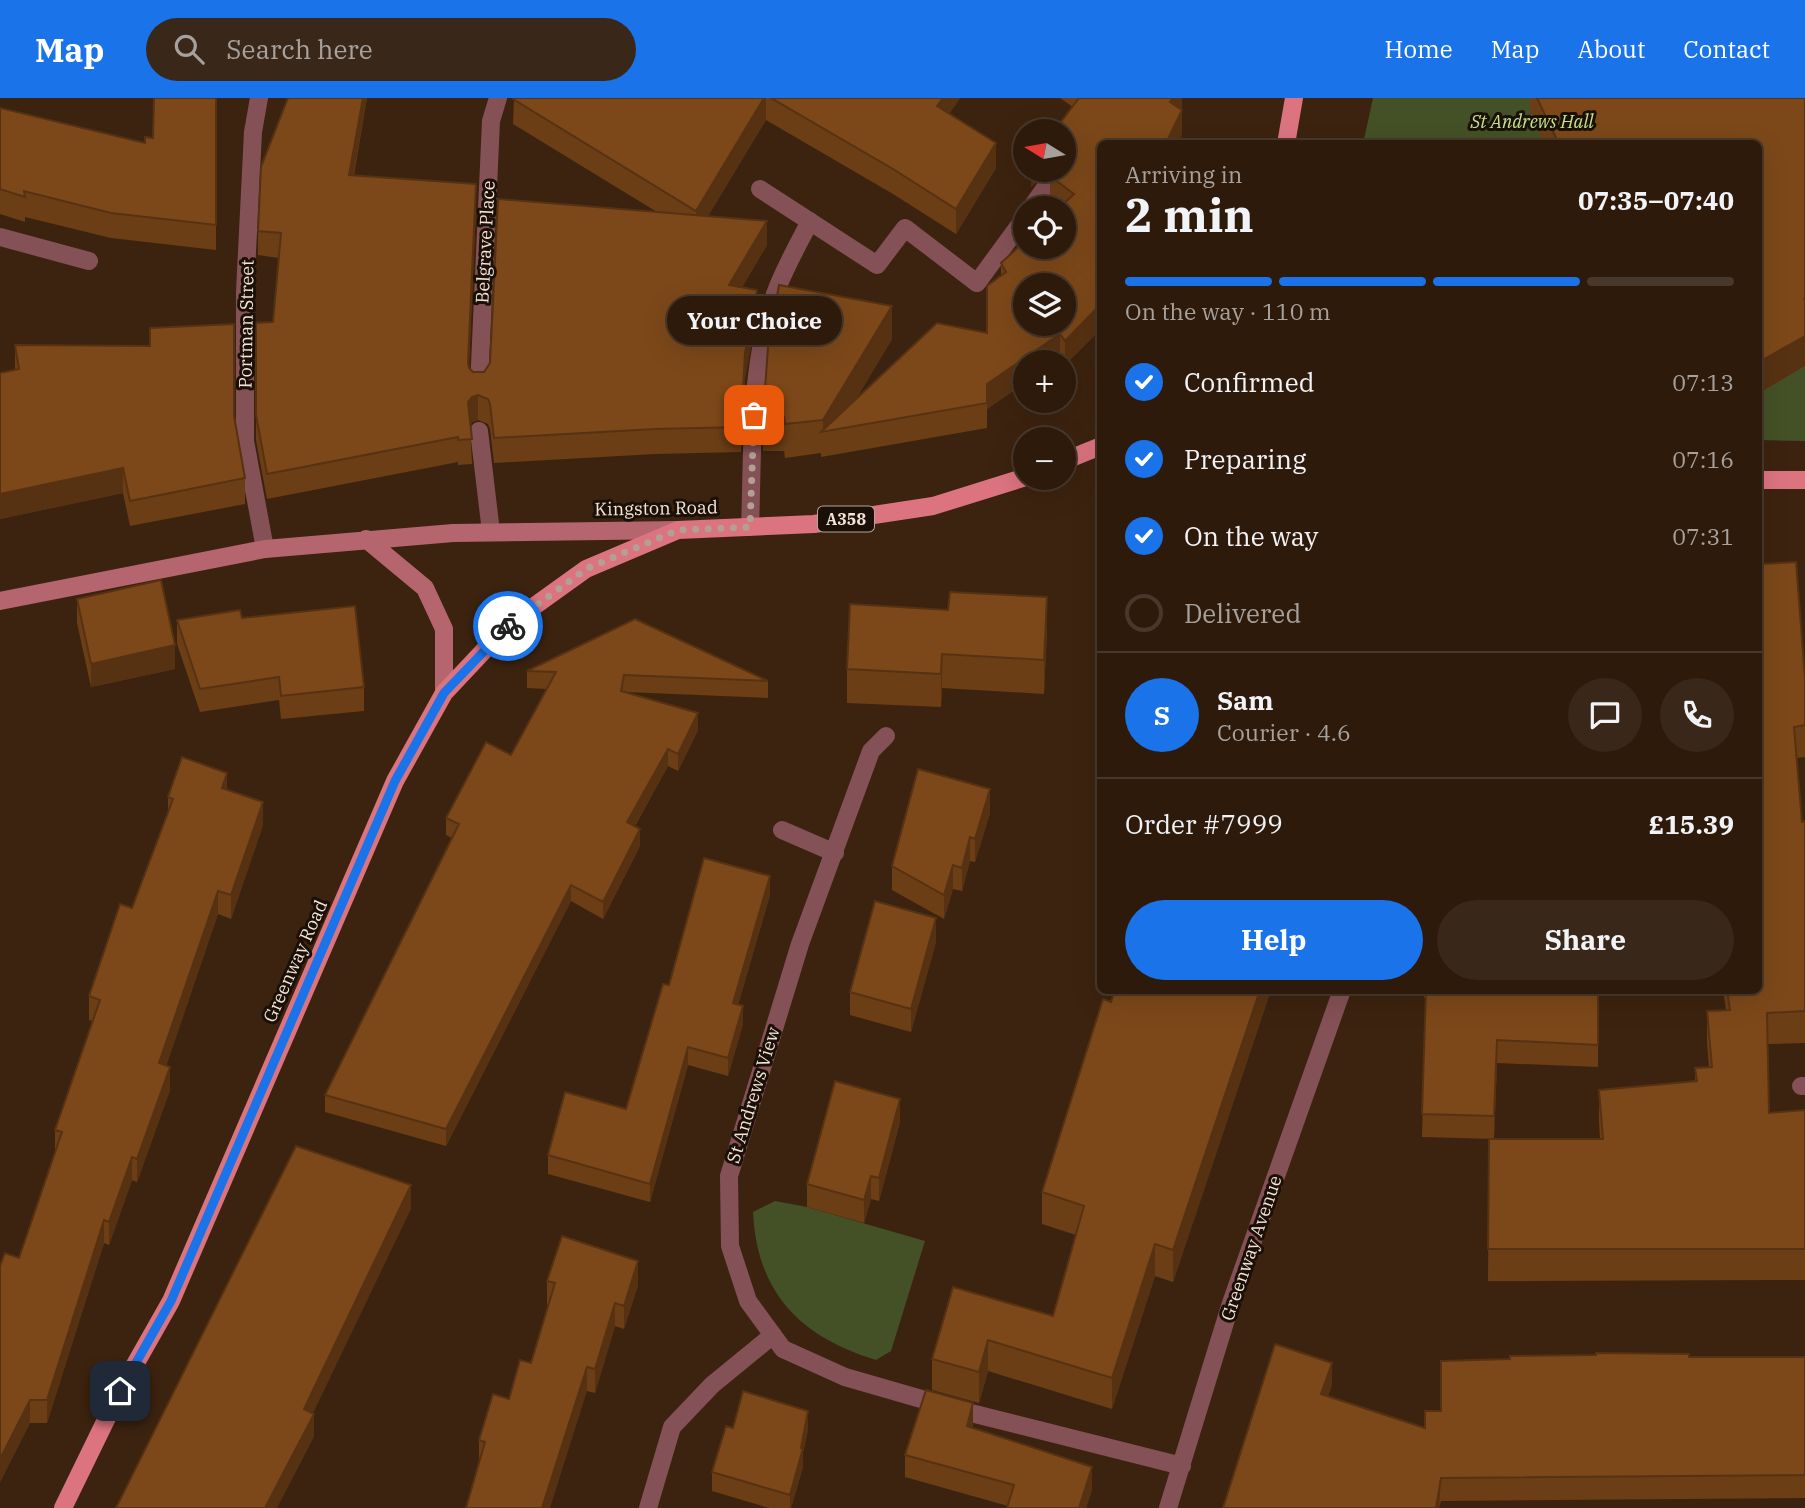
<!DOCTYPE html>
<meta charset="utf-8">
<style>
:root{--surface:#2d1a0b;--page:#392719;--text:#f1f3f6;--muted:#a7a19d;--line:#48382c;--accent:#1a73e8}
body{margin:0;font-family:"IBM Plex Serif",serif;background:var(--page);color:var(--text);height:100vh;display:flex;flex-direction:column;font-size:26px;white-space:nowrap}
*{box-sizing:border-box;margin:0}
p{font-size:23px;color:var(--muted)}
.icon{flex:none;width:38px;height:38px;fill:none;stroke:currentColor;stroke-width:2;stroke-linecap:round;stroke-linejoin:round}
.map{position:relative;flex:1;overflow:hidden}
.drawer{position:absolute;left:1097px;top:42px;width:665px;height:854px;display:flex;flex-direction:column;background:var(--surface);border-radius:10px;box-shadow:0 7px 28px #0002,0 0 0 2px var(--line)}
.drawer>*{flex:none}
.needle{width:46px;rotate:281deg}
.controls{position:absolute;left:1013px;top:21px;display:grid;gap:14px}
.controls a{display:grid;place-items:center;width:63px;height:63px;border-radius:50%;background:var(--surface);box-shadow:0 7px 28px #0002,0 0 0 2px var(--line);font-size:35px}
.pin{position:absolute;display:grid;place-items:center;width:60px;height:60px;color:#fff;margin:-30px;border-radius:14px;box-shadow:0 4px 10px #0006}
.courier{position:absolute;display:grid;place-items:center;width:70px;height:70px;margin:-35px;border:5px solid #1a73e8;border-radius:50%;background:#fff;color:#222;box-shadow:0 2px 9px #0007}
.bubble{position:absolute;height:49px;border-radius:24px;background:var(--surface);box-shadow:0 7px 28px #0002,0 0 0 2px var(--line);font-size:23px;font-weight:700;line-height:49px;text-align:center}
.summary em{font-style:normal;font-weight:700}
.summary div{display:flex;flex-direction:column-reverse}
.summary{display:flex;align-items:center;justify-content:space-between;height:119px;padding:0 28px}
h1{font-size:46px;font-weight:700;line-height:52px}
.bar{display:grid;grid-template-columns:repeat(4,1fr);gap:10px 7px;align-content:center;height:84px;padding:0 28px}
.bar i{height:9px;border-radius:5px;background:var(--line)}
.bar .current{background:var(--accent)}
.bar p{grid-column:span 4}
.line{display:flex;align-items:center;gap:18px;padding:0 28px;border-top:2px solid var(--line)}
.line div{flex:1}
.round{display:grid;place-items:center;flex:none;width:74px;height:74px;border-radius:37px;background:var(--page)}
ol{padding:0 28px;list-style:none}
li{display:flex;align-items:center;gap:21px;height:77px}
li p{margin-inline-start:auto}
li .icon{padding:7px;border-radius:50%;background:var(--accent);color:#fff;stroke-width:4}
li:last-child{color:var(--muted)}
li i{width:38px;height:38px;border:4px solid var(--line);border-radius:50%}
.cta{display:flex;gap:14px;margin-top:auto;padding:14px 28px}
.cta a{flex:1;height:80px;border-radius:42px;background:var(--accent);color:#fff;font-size:28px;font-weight:700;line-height:80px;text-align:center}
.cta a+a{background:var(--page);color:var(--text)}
header{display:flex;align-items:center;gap:42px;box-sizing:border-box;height:98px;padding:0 35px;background:var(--accent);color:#fff}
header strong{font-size:33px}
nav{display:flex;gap:38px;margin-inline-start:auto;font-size:24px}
.search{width:490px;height:63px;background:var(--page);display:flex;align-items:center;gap:18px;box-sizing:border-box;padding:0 24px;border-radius:38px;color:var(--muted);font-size:26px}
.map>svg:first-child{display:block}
.green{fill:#445126}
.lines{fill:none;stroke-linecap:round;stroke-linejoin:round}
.street{stroke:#845156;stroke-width:18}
.secondary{stroke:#b5656e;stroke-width:18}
.primary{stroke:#dc7480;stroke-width:18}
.wall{fill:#6b3e16}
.shaded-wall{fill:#573212}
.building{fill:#7c4819;stroke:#573212;stroke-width:2;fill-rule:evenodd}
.done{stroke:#b4a092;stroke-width:7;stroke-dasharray:0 12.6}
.route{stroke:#1a73e8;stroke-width:9}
.labels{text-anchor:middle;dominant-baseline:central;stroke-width:6;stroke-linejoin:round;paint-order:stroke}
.shield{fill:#1b1007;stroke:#b4a499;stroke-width:2}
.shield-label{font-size:16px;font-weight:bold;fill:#f5e4d8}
.park-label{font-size:18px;font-style:italic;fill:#c6e488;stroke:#1b1007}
.street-label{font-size:18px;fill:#f5e4d8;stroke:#1b1007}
</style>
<header>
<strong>Map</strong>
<div class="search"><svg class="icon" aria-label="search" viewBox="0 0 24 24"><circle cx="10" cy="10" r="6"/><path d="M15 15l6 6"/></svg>Search here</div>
<nav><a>Home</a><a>Map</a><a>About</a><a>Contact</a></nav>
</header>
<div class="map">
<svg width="1805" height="1410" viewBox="0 0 1805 1410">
<rect width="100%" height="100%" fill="#3c230f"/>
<!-- green -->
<path class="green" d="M 1373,0 L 1683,0 L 1707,46 L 1363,46 Z
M 1759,143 L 1805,234 L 1805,343 L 1759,342 Z
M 775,1103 L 807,1109 L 925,1143 L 891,1253 L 876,1262 C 801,1239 757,1196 753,1114 Z"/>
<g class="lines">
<!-- street -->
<path class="street" d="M 259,0 L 253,34 L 245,194 L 245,343 L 265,451
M 760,91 L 877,167 L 905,130 L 977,185 L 1026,118
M 1031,110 L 1045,90
M 0,139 L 89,163
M 479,289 L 491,23 L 498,0
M 479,333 L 491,434
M 750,429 C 753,351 749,270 775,196 C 784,171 798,147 810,123
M 886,638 L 871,653 L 800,846 L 729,1078 L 730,1148 L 748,1203 L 783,1251 L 845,1279 L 963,1313 L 1182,1368
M 782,732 L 835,755
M 1801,988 L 1805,988
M 648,1410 L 672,1329 L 712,1287 L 773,1237
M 1168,1410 L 1231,1205 L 1342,892"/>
<!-- secondary -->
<path class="secondary" d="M 366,441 L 425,490 L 444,531 L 444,595
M 0,503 L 265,451 L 453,435 L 678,432"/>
<!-- primary -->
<path class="primary" d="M 1286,46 L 1294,0
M 1064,363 L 1101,348
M 1759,382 L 1805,382
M 63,1410 L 120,1293 L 171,1203 L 395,683 L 444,595 L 508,527 L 586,471 L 678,432 L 814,426 L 933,408 L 1026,379"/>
</g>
<!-- wall -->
<path class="wall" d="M 216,0 L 216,152 L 111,140 L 25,119 L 25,124 L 0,116 L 0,10 L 145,45 Z
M 288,0 L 367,0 L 354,77 L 476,111 L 469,267 L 469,270 L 473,274 L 484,274 L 657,114 L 513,26 L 514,0 L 960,0 L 949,16 L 996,70 L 956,136 L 893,96 L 766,22 L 708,118 L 767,147 L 742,189 L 757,217 L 745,280 L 741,354 L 655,356 L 494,365 L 490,331 L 488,326 L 478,322 L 472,324 L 470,326 L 472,366 L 458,367 L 458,364 L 267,401 L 256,342 L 256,225 L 273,224 L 279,160 L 258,157 L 258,133 Z
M 1060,0 L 1182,0 L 1182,37 L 1101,46 L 1101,231 L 1065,267 L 1064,264 L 1062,264 L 1060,261 L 987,311 L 987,330 L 821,359 L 821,355 L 785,360 L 784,353 L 763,353 L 763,320 L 892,241 L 856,301 L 987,235 L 1001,178 L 1001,165 L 1059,110 L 1050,103 L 1050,81 L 1041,79 L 1031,89 L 1031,72 L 1064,72 L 1073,9 Z
M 1530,0 L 1805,0 L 1805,268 L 1759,295 L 1759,46 L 1544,46 L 1530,15 Z
M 15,247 L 234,318 L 245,380 L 245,406 L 130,428 L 123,395 L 0,421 L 0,275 L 15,272 Z
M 77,501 L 175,571 L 91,589 L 77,525 Z
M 948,512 L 1047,532 L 1044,596 L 942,590 L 941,609 L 847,605 L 847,571 Z
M 242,520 L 364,589 L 364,613 L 281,621 L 279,602 L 200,614 L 177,546 L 177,522 Z
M 1759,550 L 1805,581 L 1805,659 L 1797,660 L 1802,724 L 1805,723 L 1805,945 L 1768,946 L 1769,1015 L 1805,1012 L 1805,1182 L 1488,1183 L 1489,1041 L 1600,1041 L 1599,1023 L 1599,992 L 1695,983 L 1695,970 L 1709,969 L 1707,944 L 1707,913 L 1726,912 L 1723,892 L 1759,892 Z
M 527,573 L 768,583 L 768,600 L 626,594 L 698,632 L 678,673 L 668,668 L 635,728 L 640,748 L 603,821 L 571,803 L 446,1048 L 325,1014 L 325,997 L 452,740 L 446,737 L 446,720 L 511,657 L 547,591 L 527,590 Z
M 227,691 L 263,727 L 231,821 L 218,816 L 166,968 L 170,992 L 137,1084 L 132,1082 L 109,1147 L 104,1145 L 47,1325 L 30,1325 L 0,1384 L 0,1168 L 19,1160 L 55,1055 L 55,1032 L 93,923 L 89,922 L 89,898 L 132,810 L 168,713 L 168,699 Z
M 990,715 L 975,764 L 970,763 L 962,793 L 953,791 L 944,821 L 892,792 L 892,768 Z
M 770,797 L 738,907 L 743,926 L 728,978 L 688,967 L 650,1104 L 548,1076 L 548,1057 L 626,1011 L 669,887 Z
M 936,844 L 911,934 L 850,917 L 850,894 Z
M 1115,892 L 1271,892 L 1173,1184 L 1155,1178 L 1112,1311 L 988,1273 L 979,1305 L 932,1292 L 932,1261 L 1053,1218 L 1076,1137 L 1042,1126 L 1042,1094 Z
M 1424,892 L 1598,892 L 1598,969 L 1497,965 L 1494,1041 L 1422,1039 L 1426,899 L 1424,900 Z
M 900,1024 L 879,1103 L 871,1101 L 864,1125 L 807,1109 L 807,1086 Z
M 547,1183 L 638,1187 L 624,1231 L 615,1228 L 595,1295 L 587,1293 L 479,1365 L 479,1342 L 509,1301 L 531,1265 L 548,1207 L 547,1206 Z
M 1689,1259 L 1805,1259 L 1805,1400 L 1441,1403 L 1439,1410 L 1223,1410 L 1332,1287 L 1328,1298 L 1425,1330 L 1441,1313 Z
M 973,1327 L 972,1330 L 1092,1392 L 1086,1410 L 1007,1410 L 1008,1408 L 905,1379 L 905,1357 Z
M 733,1330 L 808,1332 L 803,1355 L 803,1369 L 791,1410 L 769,1410 L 712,1393 L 712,1374 Z"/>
<!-- shaded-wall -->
<path class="shaded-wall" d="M 363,0 L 367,0 L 349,101 L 349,77 Z
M 764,0 L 766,0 L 766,22 L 696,138 L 696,113 Z
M 943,0 L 960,0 L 937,33 L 937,8 Z
M 1173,0 L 1182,0 L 1182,37 L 1178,46 L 1167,46 L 1170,4 Z
M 996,45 L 996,70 L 956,136 L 956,111 Z
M 1031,72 L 1041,72 L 1041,79 L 1031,89 Z
M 476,86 L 476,111 L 468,288 L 468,264 Z
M 767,123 L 767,147 L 729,212 L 729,187 Z
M 757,192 L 757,217 L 745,280 L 741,354 L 741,329 L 745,255 Z
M 1101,206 L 1101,231 L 1065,267 L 1065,243 Z
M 892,208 L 892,241 L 838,331 L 823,333 L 823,322 Z
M 1060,236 L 1060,261 L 1055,264 L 1026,264 L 1026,284 L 987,311 L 987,286 Z
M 1805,238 L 1805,268 L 1759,295 L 1759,264 Z
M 478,297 L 478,322 L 472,324 L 468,329 L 468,304 L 472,299 Z
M 123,370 L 123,395 L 0,421 L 0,396 Z
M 1047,499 L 1047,532 L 1044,596 L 1044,562 Z
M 175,547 L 175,571 L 91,589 L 91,566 Z
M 942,556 L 942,590 L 941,609 L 941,576 Z
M 698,615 L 698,632 L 678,673 L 678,656 Z
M 668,651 L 668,668 L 627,741 L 627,724 Z
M 227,675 L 227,699 L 222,690 Z
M 990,691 L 990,715 L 975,764 L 975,741 Z
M 263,704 L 263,727 L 231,821 L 231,797 Z
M 640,731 L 640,748 L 603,821 L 603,804 Z
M 970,739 L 970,763 L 962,793 L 962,770 Z
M 953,767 L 953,791 L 944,821 L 944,797 Z
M 770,778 L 770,797 L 733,924 L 733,905 Z
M 571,787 L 571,803 L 446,1048 L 446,1031 Z
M 218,793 L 218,816 L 159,989 L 159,965 Z
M 936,820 L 936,844 L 911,934 L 911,911 Z
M 1260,892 L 1271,892 L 1173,1184 L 1173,1152 Z
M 743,908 L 743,926 L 728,978 L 728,960 Z
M 1497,942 L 1497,965 L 1494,1041 L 1494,1018 Z
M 688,949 L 688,967 L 650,1104 L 650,1086 Z
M 170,969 L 170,992 L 137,1084 L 137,1061 Z
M 900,1001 L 900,1024 L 879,1103 L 879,1080 Z
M 132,1059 L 132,1082 L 109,1147 L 109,1124 Z
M 871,1078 L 871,1101 L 864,1125 L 864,1102 Z
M 411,1087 L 411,1111 L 304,1334 L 304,1311 Z
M 104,1122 L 104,1145 L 47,1325 L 47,1302 Z
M 1155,1146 L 1155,1178 L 1112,1311 L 1112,1280 Z
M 638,1163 L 638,1187 L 624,1231 L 624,1208 Z
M 615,1205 L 615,1228 L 595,1295 L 595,1271 Z
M 988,1242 L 988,1273 L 979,1305 L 979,1274 Z
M 1332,1265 L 1332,1287 L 1321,1319 L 1321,1296 Z
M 587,1269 L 587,1293 L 550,1410 L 542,1410 Z
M 30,1302 L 30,1325 L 0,1384 L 0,1361 Z
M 973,1305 L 973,1327 L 967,1351 L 967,1328 Z
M 808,1313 L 808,1332 L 803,1355 L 803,1369 L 791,1410 L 790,1410 L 790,1397 Z
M 314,1316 L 314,1339 L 277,1410 L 265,1410 Z
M 1092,1369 L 1092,1392 L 1086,1410 L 1079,1410 Z
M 1441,1380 L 1439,1410 L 1436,1410 Z"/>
<!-- building -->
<path class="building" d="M 154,0 L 216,0 L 216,127 L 111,115 L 24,93 L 25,99 L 0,91 L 0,10 L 145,45 L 145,39 L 153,40 Z
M 288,0 L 363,0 L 349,77 L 476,86 L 468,264 L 469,270 L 473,274 L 484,274 L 490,265 L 498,101 L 767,123 L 729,187 L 757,192 L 745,255 L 741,329 L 655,331 L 494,340 L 490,306 L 488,301 L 478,297 L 472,299 L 468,304 L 472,341 L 458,342 L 458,339 L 267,376 L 256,317 L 256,225 L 273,224 L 281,135 L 258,133 L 261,69 Z
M 514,0 L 764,0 L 696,113 L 513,1 Z
M 771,0 L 943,0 L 937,8 L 996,45 L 956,111 L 893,71 Z
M 1079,0 L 1173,0 L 1170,4 L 1182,12 L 1167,43 L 1172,46 L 1101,46 L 1101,206 L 1065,243 L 1060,236 L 987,286 L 987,305 L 821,334 L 937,225 L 987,235 L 987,188 L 1006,174 L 1001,165 L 1026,142 L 1026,149 L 1064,149 L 1064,110 L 1059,110 L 1074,96 L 1050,78 L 1053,72 L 1064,72 L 1064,33 L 1054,33 ZM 1026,187 L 1064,187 L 1064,226 L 1026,226 Z
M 1537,0 L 1805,0 L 1805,200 L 1804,201 L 1805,203 L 1805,238 L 1759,264 L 1759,46 L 1559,46 Z
M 779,187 L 892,208 L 823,322 L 785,326 L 784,319 L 763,320 L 768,249 Z
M 234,226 L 234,318 L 245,380 L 130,403 L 123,370 L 0,396 L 0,275 L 19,271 L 15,247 L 150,248 L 150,230 Z
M 1796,464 L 1805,581 L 1805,627 L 1794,629 L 1802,724 L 1805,723 L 1805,913 L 1767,915 L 1769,1015 L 1805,1012 L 1805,1151 L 1488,1151 L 1489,1041 L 1603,1041 L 1599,992 L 1697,983 L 1695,970 L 1712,969 L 1707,913 L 1730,912 L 1727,892 L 1759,892 L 1759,550 L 1763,549 L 1763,466 Z
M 161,482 L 175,547 L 91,566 L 77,501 Z
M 950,494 L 1047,499 L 1044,562 L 942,556 L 941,576 L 847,571 L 850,506 L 948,512 Z
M 355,508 L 364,589 L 281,598 L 279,579 L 200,591 L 177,522 L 240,512 L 242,520 Z
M 635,521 L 768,583 L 624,577 L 621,593 L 698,615 L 678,656 L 668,651 L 627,724 L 640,731 L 603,804 L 571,787 L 446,1031 L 325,997 L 459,726 L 446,720 L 486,644 L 511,657 L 556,574 L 527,573 Z
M 182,659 L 227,675 L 222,690 L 263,704 L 231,797 L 218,793 L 159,965 L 170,969 L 137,1061 L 132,1059 L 109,1124 L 104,1122 L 47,1302 L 30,1302 L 0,1361 L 0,1168 L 5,1155 L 19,1160 L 62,1034 L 55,1032 L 100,902 L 89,898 L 120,806 L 132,810 L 173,701 L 168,699 Z
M 918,671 L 990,691 L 975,741 L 970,739 L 962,770 L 953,767 L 944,797 L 892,768 Z
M 704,760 L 770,778 L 733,905 L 743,908 L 728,960 L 688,949 L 650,1086 L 548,1057 L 565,994 L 626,1011 L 663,886 L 669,887 Z
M 875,803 L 936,820 L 911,911 L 850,894 Z
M 1115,892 L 1260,892 L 1173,1152 L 1155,1146 L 1112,1280 L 988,1242 L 979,1274 L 932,1261 L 953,1189 L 1053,1218 L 1084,1108 L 1042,1094 L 1103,901 L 1111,904 Z
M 1426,892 L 1598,892 L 1598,947 L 1497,942 L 1494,1018 L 1422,1016 Z
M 835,983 L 900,1001 L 879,1080 L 871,1078 L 864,1102 L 807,1086 Z
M 296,1048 L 411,1087 L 304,1311 L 314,1316 L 265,1410 L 116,1410 Z
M 562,1138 L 638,1163 L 624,1208 L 615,1205 L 595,1271 L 587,1269 L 542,1410 L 466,1410 L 485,1344 L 479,1342 L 493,1296 L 509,1301 L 520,1262 L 531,1265 L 555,1185 L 547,1183 Z
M 1275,1246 L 1332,1265 L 1321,1296 L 1425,1330 L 1425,1313 L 1441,1313 L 1441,1263 L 1510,1261 L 1510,1258 L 1596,1257 L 1596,1255 L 1689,1256 L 1689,1259 L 1805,1259 L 1805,1377 L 1441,1380 L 1436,1410 L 1223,1410 Z
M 926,1292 L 973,1305 L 967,1328 L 1092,1369 L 1079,1410 L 1007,1410 L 1014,1387 L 905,1357 Z
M 743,1293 L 808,1313 L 801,1350 L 803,1350 L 790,1397 L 712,1374 L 726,1328 L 733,1330 Z"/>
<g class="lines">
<!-- done -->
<path class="done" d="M 508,528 L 586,471 L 678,432 L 750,429 L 754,317"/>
<!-- route -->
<path class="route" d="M 120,1293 L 171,1203 L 395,683 L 444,595 L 508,528"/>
</g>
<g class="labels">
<!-- shield labels -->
<rect class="shield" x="818" y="408.5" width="56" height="25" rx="5"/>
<g class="shield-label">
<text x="846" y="421">A358</text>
</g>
<!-- park labels -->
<g class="park-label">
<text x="1532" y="23">St Andrews Hall</text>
</g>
<!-- street labels -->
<g class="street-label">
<text transform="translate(485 144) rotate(-87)">Belgrave Place</text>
<text transform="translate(246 226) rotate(-89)">Portman Street</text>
<text transform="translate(656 410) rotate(-1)">Kingston Road</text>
<text transform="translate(295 863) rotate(-66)">Greenway Road</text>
<text transform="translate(753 997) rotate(-73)">St Andrews View</text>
<text transform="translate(1251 1150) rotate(-71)">Greenway Avenue</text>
</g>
</g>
</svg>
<div class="controls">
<a><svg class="needle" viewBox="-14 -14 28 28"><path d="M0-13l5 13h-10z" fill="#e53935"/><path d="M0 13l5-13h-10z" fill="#a7a19d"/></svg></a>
<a><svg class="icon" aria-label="locate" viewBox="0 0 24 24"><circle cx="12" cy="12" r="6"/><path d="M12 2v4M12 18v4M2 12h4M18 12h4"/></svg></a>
<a><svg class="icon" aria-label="layers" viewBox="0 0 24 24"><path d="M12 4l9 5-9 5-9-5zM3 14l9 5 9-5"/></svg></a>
<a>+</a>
<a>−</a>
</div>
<div class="pin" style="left:754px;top:317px;background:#ea580c"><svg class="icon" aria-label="bag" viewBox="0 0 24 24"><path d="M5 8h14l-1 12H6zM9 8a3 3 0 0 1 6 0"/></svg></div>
<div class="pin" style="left:120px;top:1293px;background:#1f2937"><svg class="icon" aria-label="home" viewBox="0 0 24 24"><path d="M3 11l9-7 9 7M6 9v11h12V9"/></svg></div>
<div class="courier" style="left:508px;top:528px"><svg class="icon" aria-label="bike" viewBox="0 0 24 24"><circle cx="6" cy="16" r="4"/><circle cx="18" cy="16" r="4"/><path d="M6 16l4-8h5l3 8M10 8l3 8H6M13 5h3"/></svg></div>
<div class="bubble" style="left:667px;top:198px;width:175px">Your Choice</div>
<section class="drawer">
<div class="summary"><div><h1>2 min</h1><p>Arriving in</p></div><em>07:35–07:40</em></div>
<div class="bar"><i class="current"></i><i class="current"></i><i class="current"></i><i></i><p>On the way · 110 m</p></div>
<ol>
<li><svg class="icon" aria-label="check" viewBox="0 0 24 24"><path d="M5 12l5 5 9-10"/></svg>Confirmed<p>07:13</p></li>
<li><svg class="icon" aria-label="check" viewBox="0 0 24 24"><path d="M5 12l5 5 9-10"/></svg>Preparing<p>07:16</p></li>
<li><svg class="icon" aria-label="check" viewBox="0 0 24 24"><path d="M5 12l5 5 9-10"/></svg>On the way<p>07:31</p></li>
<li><i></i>Delivered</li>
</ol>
<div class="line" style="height:126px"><b class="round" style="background:var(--accent);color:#fff">S</b><div><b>Sam</b><p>Courier · 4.6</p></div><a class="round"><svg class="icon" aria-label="chat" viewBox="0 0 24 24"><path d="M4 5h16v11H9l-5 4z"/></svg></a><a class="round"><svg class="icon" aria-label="phone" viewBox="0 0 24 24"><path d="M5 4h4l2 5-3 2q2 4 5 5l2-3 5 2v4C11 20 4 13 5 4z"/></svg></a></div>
<div class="line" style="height:91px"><div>Order #7999</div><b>£15.39</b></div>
<div class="cta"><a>Help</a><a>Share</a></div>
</section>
</div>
